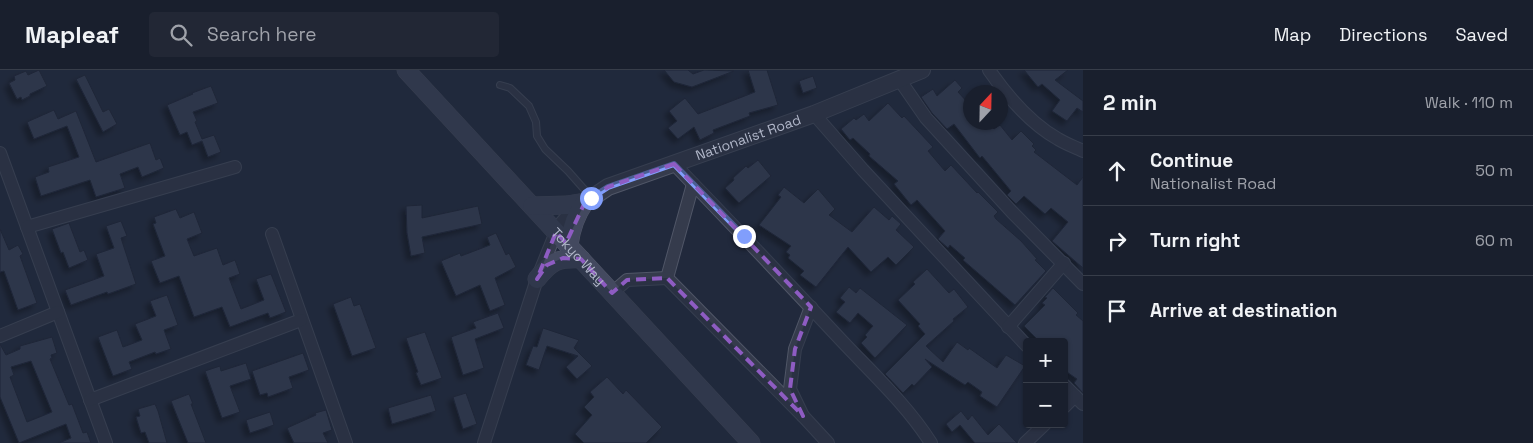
<!DOCTYPE html>
<html lang="en">
<head>
<meta charset="utf-8">
<style>
	:root { --surface:#191f2d; --page:#222735; --text:#f1f3f6; --muted:#9fa2aa; --line:#373d49 }
	body { margin:0; font-family:"Space Grotesk",sans-serif; background:var(--page); color:var(--text) }
	.controls { position:absolute; right:15px; bottom:15px; display:grid; overflow:hidden; border-radius:5px; box-shadow:0 1px 4px #0004 }
	.controls button { width:45px; height:45px; display:grid; place-items:center; padding:0; border:0; border-bottom:1px solid var(--line); background:var(--surface); color:var(--text); font:25px sans-serif }
	.compass { position:absolute; left:963px; top:15px; width:45px; height:45px; border-radius:50%; background:var(--surface); box-shadow:0 1px 4px #0004; rotate:22deg }
	.stop { position:absolute; width:15px; height:15px; margin:-11px; border:4px solid #819efc; border-radius:50%; background:#fff }
	.stop.end { background:#819efc; border-color:#fff; box-shadow:0 1px 5px #0008 }
	.list { margin:0; padding:0; list-style:none }
	h2 { display:flex; justify-content:space-between; align-items:center; height:65px; margin:0; padding:0 20px; font-size:21px }
	h2 small { font-size:16px; font-weight:400; color:var(--muted) }
	.list li { display:grid; grid-template-columns:32px 1fr auto; gap:15px; align-items:center; box-sizing:border-box; height:70px; padding:0 20px; border-top:1px solid var(--line) }
	.list b { display:block; font-size:19px; white-space:nowrap }
	.list p { margin:0; font-size:16px; white-space:nowrap; color:var(--muted) }
	.list em { font-size:16px; font-style:normal; color:var(--muted) }
	.icon { flex:none; width:28px; height:28px; fill:none; stroke:currentColor; stroke-width:2; stroke-linecap:round; stroke-linejoin:round }
	.map { position:relative; flex:none; width:1083px; height:373px; overflow:hidden }
	header { display:flex; align-items:center; gap:30px; box-sizing:border-box; height:70px; padding:0 25px; background:var(--surface); border-bottom:1px solid var(--line) }
	header strong { font-size:24px }
	nav { display:flex; gap:28px; margin-inline-start:auto; font-size:18px }
	.search { width:350px; height:45px; background:var(--page); display:flex; align-items:center; gap:12px; box-sizing:border-box; padding:0 18px; border-radius:5px; color:var(--muted); font-size:19px }
	main { display:flex }
	aside { flex:1; background:var(--surface) }
	.map>svg:first-child { display:block }
</style>
</head>
<body>
<header>
<strong>Mapleaf</strong>
<div class="search"><svg class="icon" aria-label="search" viewBox="0 0 24 24"><circle cx="10" cy="10" r="6"/><path d="M15 15l6 6"/></svg>Search here</div>
<nav><a>Map</a><a>Directions</a><a>Saved</a></nav>
</header>
<main>
<div class="map">
<svg width="1083" height="373" viewBox="0 0 1083 373">
	<defs>
		<filter id="shadow"><feDropShadow dx="-4.5" dy="4.5" stdDeviation="2.5" flood-color="#0009"/></filter>
	</defs>
	<rect width="100%" height="100%" fill="#21293c"/>
	<!-- building -->
	<g fill="#3d455c" stroke="#1c2233" fill-rule="evenodd" filter="url(#shadow)">
		<polygon points="39,0 47,16 30,24 30,26 22,30 21,27 17,29 9,13 15,10 14,6 26,1 28,5"/>
		<polygon points="664,0 688,0 693,4 704,0 734,1 692,17 674,12"/>
		<polygon points="748,0 767,0 778,35 749,43 750,46 713,60 714,63 700,70 694,57 678,69 668,58 677,51 669,41 685,28 698,44 755,22"/>
		<polygon points="1024,0 1068,0 1055,10 1083,31 1083,42 1077,38 1067,51 1052,41 1060,30 1042,14 1038,17"/>
		<polygon points="85,5 103,42 109,39 117,54 103,62 76,9"/>
		<polygon points="813,6 817,18 803,23 799,11"/>
		<polygon points="955,10 962,18 958,22 970,35 970,52 989,52 994,59 1000,55 1012,70 1021,61 1034,74 1032,76 1036,80 1034,82 1077,115 1083,107 1083,198 1052,171 1068,152 1051,138 1045,144 1024,126 1016,134 1007,125 1011,121 982,86 980,88 954,54 947,59 932,43 921,27 933,19 937,26"/>
		<polygon points="211,16 218,33 193,42 197,51 195,52 202,69 214,65 221,82 208,87 202,71 192,75 187,62 180,65 167,35 193,24 192,23"/>
		<polygon points="888,33 902,48 904,46 933,77 928,81 945,101 951,95 977,123 978,122 998,142 994,146 996,149 1021,171 1037,189 1035,190 1046,201 1015,235 963,190 965,188 950,175 948,178 940,171 938,169 945,161 917,130 911,135 894,114 898,111 869,86 870,84 853,68 850,70 841,59 854,48 856,50 864,44 869,51"/>
		<polygon points="54,40 58,49 76,41 96,92 150,73 156,90 160,88 164,98 142,107 138,97 120,104 125,118 96,127 90,110 41,126 35,107 49,102 48,97 79,87 67,56 34,69 27,52"/>
		<polygon points="758,90 771,106 739,133 725,118 734,110 733,108 746,96 748,98"/>
		<polygon points="784,117 804,133 818,119 835,139 829,145 852,162 874,137 889,150 892,146 901,154 896,160 914,177 896,195 888,187 871,202 848,177 816,217 800,205 804,201 788,188 790,185 786,182 791,176 759,155 781,127 778,125"/>
		<polygon points="422,135 422,148 478,136 482,154 422,167 425,183 411,186 407,163 406,136"/>
		<polygon points="176,139 180,148 194,142 202,163 187,169 194,186 217,178 223,195 235,190 240,204 229,208 241,239 264,230 256,209 271,204 286,242 270,248 268,243 230,257 222,237 194,247 179,206 160,213 151,191 165,186 153,154 156,153 154,147"/>
		<polygon points="121,151 127,166 121,168 136,214 108,224 107,222 71,235 65,220 104,206 96,184 114,178 106,156"/>
		<polygon points="69,153 80,182 84,180 88,190 69,198 63,182 61,183 52,159"/>
		<polygon points="0,159 9,180 18,175 23,184 20,186 37,233 18,240 4,201 0,202"/>
		<polygon points="496,163 506,185 509,183 516,197 495,208 505,235 490,241 480,215 456,226 441,191 460,183 461,186 490,175 487,167"/>
		<polygon points="927,199 949,223 954,219 968,237 953,249 954,251 926,276 943,292 957,272 968,280 969,278 997,298 1006,285 1025,296 997,337 980,326 982,322 968,312 965,315 925,289 932,297 914,316 912,314 903,323 885,304 925,264 918,256 920,254 898,230 915,214 913,212"/>
		<polygon points="849,217 856,223 860,218 907,255 875,288 861,273 867,267 865,265 873,256 858,243 850,253 836,242 845,232 840,228"/>
		<polygon points="1053,218 1078,243 1076,245 1083,251 1083,323 1074,313 1077,309 1064,300 1064,272 1040,272 1024,256 1045,235 1042,233 1047,228 1045,227"/>
		<polygon points="167,225 178,255 164,260 171,279 156,284 155,282 129,292 132,299 113,306 98,267 117,260 123,277 142,270 135,254 156,246 150,231"/>
		<polygon points="351,227 354,236 360,234 376,278 352,286 333,234"/>
		<polygon points="498,243 504,258 475,269 484,298 463,305 451,267 476,258 473,252"/>
		<polygon points="543,258 579,270 574,278 592,296 577,309 566,297 578,286 547,276 539,300 526,295 533,276 537,277"/>
		<polygon points="425,262 442,308 421,315 416,303 418,302 406,268"/>
		<path d="M52,267l5,16 -6,2 1,3 -2,1 19,46 3,-1 11,29 4,-1 4,11h-32l12,-5 -5,-14 -47,19 -19,-46v-53l6,11 14,-6v-3zM31,291l21,51 -25,10 -17,-45 4,-2 -3,-8z"/>
		<polygon points="303,283 309,300 289,307 293,318 268,327 267,323 260,325 252,301"/>
		<polygon points="246,293 251,309 230,316 240,342 222,348 205,301 220,296 221,301"/>
		<polygon points="607,307 623,324 626,320 662,357 646,373 584,373 575,364 592,345 584,337 594,327 590,322"/>
		<polygon points="466,323 477,354 463,359 453,327"/>
		<polygon points="189,324 193,334 191,334 206,373 188,373 171,331"/>
		<polygon points="431,325 436,341 392,354 388,338"/>
		<polygon points="155,334 158,341 167,373 149,373 145,362 141,363 136,347 140,346 138,339"/>
		<polygon points="326,340 332,360 323,363 328,373 294,373 287,358 316,345 315,343"/>
		<polygon points="961,341 968,350 972,345 988,365 999,354 1017,373 975,373 960,355 952,362 946,354"/>
		<polygon points="270,342 274,355 250,363 246,350"/>
	</g>
	<g fill="none" stroke-linecap="round" stroke-linejoin="round">
		<!-- service casing -->
		<g stroke="#505667" stroke-width="8">
			<polyline id="service" points="500,15 510,18 529,36 536,52 537,66 545,79 568,101 591,127"/>
		</g>
		<!-- minor casing -->
		<g stroke="#505667" stroke-width="14">
			<g id="minor">
				<path d="M989,0c18,26 41,53 69,69 8,5 17,8 25,12"/>
				<polyline points="899,9 926,48 1012,142 1083,214"/>
				<polyline points="814,44 863,100 1027,276"/>
				<polyline points="0,83 106,373"/>
				<path d="M674,94c56,58 112,117 167,176 31,33 66,65 90,103"/>
				<polyline points="693,114 667,208 803,346"/>
				<polyline points="27,157 235,97"/>
				<polyline points="272,164 346,373"/>
				<polyline points="612,223 627,210 667,208"/>
				<polyline points="811,237 795,279 790,319 803,346 828,373"/>
				<polyline points="1008,257 1064,193"/>
				<polyline points="0,266 58,242"/>
				<polyline points="1064,315 1083,334"/>
				<polyline points="90,330 301,250"/>
				<polyline points="1064,337 1075,326"/>
				<polyline points="484,373 537,209 556,162"/>
				<polyline points="1025,373 1045,354"/>
			</g>
		</g>
		<!-- tertiary casing -->
		<g stroke="#505667" stroke-width="18">
			<g id="tertiary">
				<path id="s1" d="M556,162l21,-24 31,-21 206,-73 108,-44"/>
			</g>
		</g>
		<!-- secondary casing -->
		<g stroke="#505667" stroke-width="19">
			<g id="secondary">
				<path id="s2" d="M406,0l345,373"/>
				<polyline points="532,136 567,135 585,132"/>
				<path d="M569,175c2,-16 6,-29 16,-43"/>
				<path d="M537,209c14,-18 21,-21 44,-20"/>
			</g>
		</g>
		<!-- service -->
		<use href="#service" stroke="#353b4c" stroke-width="6"/>
		<!-- minor -->
		<use href="#minor" stroke="#353b4c" stroke-width="12"/>
		<!-- tertiary -->
		<use href="#tertiary" stroke="#353b4c" stroke-width="16"/>
		<!-- secondary -->
		<use href="#secondary" stroke="#43495f" stroke-width="18"/>
	</g>
	<g fill="none" stroke-linecap="round" stroke-linejoin="round">
		<!-- route -->
		<polyline stroke="#819efc" stroke-width="6" points="591,128 608,117 674,94 744,166"/>
	</g>
	<!-- marked area -->
	<path d="M0 0H1083V373H0ZM674,94l137,143 -16,42 -5,40 13,27 -136,-138 -40,2 -15,13 -31,-34 -18,-1 -16,7 -10,14 19,-47 10,11 19,-41 23,-15z" fill="#21293c" fill-opacity=".55" fill-rule="evenodd"/>
	<path fill="none" stroke="#8e5cc2" stroke-width="4" stroke-dasharray="10 6" stroke-linejoin="round" d="M674,94l137,143 -16,42 -5,40 13,27 -136,-138 -40,2 -15,13 -31,-34 -18,-1 -16,7 -10,14 19,-47 10,11 19,-41 23,-15z"/>
	<g text-anchor="middle" dominant-baseline="central" stroke-width="4.5" stroke-linejoin="round" paint-order="stroke">
		<!-- street labels -->
		<g font-size="14" fill="#b0b6c8" stroke="#1a2030">
			<text stroke="none"><textPath href="#s1" startOffset="218">Nationalist Road</textPath></text>
			<text stroke="none"><textPath href="#s2" startOffset="254">Tokyo Way</textPath></text>
		</g>
	</g>
</svg>
<div class="controls">
<button>+</button>
<button>−</button>
</div>
<svg class="compass" viewBox="-18 -18 36 36"><path d="M0-13l5 13h-10z" fill="#e53935"/><path d="M0 13l5-13h-10z" fill="#9fa2aa"/></svg>
<div class="stop" style="left:591px;top:128px"></div>
<div class="stop end" style="left:744px;top:166px"></div>
</div>
<aside>
<h2>2 min<small>Walk · 110 m</small></h2>
<ul class="list">
<li><svg class="icon" aria-label="ahead" viewBox="0 0 24 24"><path d="M12 20V5M6 11l6-6 6 6"/></svg><div><b>Continue</b><p>Nationalist Road</p></div><em>50 m</em></li>
<li><svg class="icon" aria-label="right" viewBox="0 0 24 24"><path d="M7 20v-9h11M14 6l5 5-5 5"/></svg><div><b>Turn right</b></div><em>60 m</em></li>
<li><svg class="icon" aria-label="arrive" viewBox="0 0 24 24"><path d="M6 21V4h12l-3 4 3 4H6"/></svg><div><b>Arrive at destination</b></div></li>
</ul>
</aside>
</main>
</body>
</html>
